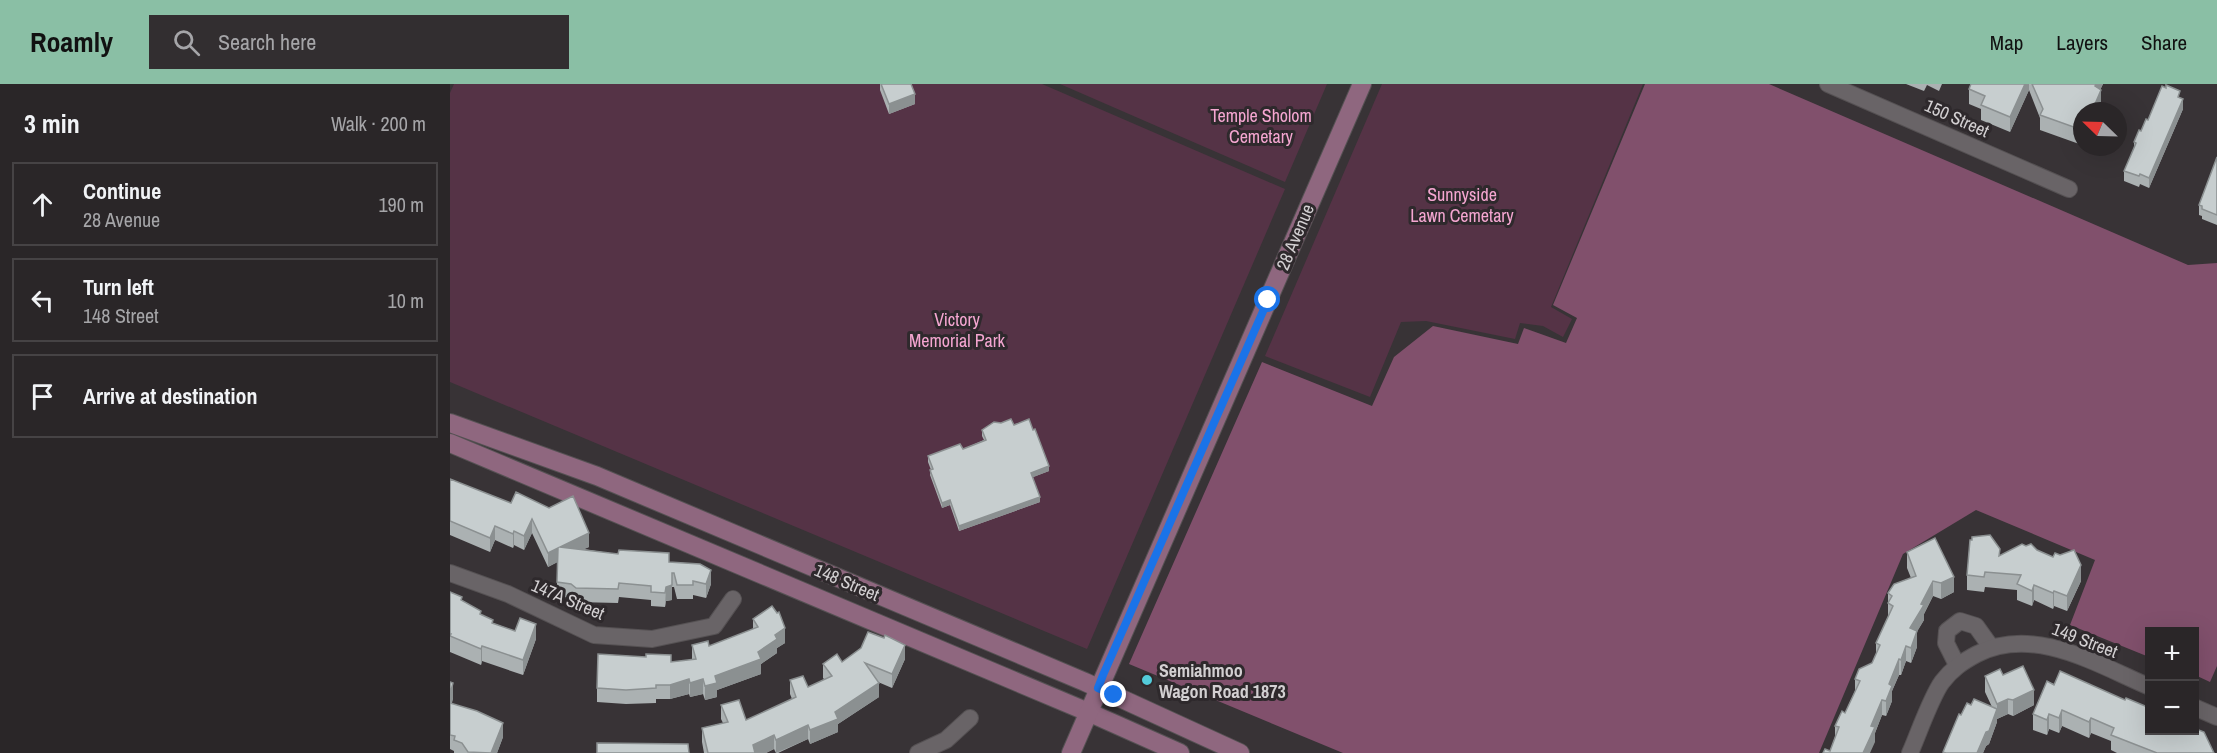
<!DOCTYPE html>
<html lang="en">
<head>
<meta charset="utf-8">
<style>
	:root { --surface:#2a2628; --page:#322e30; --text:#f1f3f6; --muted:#a5a5a8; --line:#464345; --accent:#8abfa5 }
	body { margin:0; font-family:"Archivo Narrow",sans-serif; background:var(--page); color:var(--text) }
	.controls { position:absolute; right:18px; bottom:18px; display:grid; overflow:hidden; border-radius:0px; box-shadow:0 6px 24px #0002 }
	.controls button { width:54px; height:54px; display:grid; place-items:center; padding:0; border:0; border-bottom:2px solid var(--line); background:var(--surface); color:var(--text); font:30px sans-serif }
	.compass { position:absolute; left:1623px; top:18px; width:54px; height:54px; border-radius:50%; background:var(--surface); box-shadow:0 6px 24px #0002; rotate:293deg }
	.stop { position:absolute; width:18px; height:18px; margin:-14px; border:4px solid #1a73e8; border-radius:50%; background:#fff }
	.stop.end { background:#1a73e8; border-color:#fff; box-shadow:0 2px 6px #0008 }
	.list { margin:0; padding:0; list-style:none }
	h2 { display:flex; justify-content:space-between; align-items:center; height:78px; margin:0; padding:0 24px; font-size:26px }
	h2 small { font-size:20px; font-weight:400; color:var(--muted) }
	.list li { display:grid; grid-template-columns:39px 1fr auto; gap:18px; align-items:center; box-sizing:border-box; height:84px; margin:0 12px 12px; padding:0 12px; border:2px solid var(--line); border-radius:0px }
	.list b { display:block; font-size:22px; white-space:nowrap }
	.list p { margin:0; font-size:20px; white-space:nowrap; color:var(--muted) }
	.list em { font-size:20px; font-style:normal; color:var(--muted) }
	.icon { flex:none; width:33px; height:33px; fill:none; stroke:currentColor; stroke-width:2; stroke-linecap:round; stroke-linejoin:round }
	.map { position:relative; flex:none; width:1767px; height:669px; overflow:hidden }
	header { display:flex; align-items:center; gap:36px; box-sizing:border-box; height:84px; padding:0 30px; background:var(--accent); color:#111 }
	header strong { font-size:28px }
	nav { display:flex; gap:33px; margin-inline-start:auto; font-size:21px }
	.search { width:420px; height:54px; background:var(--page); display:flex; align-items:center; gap:15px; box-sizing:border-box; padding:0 21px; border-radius:0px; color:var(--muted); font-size:22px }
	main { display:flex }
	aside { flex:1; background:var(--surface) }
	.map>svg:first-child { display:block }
</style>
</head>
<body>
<header>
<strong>Roamly</strong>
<div class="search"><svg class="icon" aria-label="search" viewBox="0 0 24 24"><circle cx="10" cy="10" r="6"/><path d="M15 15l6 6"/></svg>Search here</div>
<nav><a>Map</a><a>Layers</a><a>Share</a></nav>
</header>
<main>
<aside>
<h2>3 min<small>Walk · 200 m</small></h2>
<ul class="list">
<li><svg class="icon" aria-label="ahead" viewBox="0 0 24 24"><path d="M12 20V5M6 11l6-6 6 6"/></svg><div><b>Continue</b><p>28 Avenue</p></div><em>190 m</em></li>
<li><svg class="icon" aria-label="left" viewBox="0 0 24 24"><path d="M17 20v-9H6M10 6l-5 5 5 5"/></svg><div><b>Turn left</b><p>148 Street</p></div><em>10 m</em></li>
<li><svg class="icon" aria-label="arrive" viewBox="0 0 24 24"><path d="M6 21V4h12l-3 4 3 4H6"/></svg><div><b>Arrive at destination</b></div></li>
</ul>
</aside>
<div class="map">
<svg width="1767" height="669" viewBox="0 0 1767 669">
	<rect width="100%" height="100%" fill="#383336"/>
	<!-- green -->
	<g fill="#553346">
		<polygon points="4,0 592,0 835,105 637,565 0,298 0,9"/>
		<polygon points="610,0 877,0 835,98"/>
		<polygon points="932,0 1193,0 1101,223 1122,235 1113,253 1093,242 1070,239 1065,255 976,237 951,238 920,313 815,272"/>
	</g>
	<!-- forest -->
	<polygon fill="#81506c" points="1195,0 1319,0 1738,181 1767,179 1767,582 1760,598 1745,591 1744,548 1700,548 1699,573 1620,541 1645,476 1526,426 1453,470 1369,669 893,669 679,580 812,278 922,322 944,273 983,242 1068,260 1074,244 1116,259 1127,234 1103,221"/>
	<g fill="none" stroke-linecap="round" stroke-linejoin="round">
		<!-- street casing -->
		<g stroke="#555153" stroke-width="18">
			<g id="street">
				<polyline points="1378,0 1619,105"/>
				<polyline points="0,489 58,510 144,551 202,555 264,542 283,515"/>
				<polyline points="1507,581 1496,559 1497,547 1510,537 1526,542 1541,563"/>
				<polyline points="1744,623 1767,633"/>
				<polyline points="468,669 496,656 520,634"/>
				<path d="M1460,669c8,-18 21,-56 32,-71 10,-13 20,-20 35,-28 57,-29 119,10 173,33"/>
			</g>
		</g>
		<!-- secondary casing -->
		<g stroke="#555153" stroke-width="20">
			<g id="secondary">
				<polyline points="0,339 147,392 635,598 790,669"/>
				<polyline points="0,359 638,628 730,669"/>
				<polyline points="621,669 912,0"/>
			</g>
		</g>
		<!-- street -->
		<use href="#street" stroke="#696467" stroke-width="16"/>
		<!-- secondary -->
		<use href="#secondary" stroke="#8f677f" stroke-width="18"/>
	</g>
	<!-- wall -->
	<g fill="#abb1b2">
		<polygon points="430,0 461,0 465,20 439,30 430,6"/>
		<polygon points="1456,0 1492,0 1489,7 1477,1 1474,7"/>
		<polygon points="1521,0 1653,0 1650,6 1651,21 1632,27 1632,61 1590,46 1590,34 1579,6 1560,48 1531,36 1531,25 1519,20 1519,5"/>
		<polygon points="1730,14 1733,25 1699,104 1690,100 1689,103 1674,97 1674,87 1684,65 1684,58 1698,36"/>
		<polygon points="1767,73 1767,141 1752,135 1752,132 1749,131 1749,121"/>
		<polygon points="564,341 599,387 583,393 590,418 509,447 500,421 492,424 480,391 481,386 478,378 478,372 513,365 534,356 532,352 532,346"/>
		<polygon points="0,395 139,463 133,465 219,478 261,500 256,514 243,511 243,515 227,515 224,503 222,503 222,516 216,517 215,523 201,522 201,516 169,513 168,519 126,518 121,514 107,512 107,478 98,483 82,449 74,466 64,461 63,464 45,456 40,468 0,451"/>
		<polygon points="1522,456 1550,472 1587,466 1631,497 1617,527 1604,522 1603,525 1584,516 1582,522 1567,516 1567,506 1535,503 1534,508 1517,506 1517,491"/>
		<polygon points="1457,468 1504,508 1491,515 1483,512 1474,530 1474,536 1467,547 1467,563 1461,579 1456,577 1451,591 1449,591 1442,607 1442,617 1436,632 1432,631 1425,649 1425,658 1380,667 1385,653 1385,642 1395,629 1405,607 1405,595 1422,579 1426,570 1426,559 1438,533 1438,509 1461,494 1457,484"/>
		<polygon points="0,508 43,539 86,555 73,591 32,577 31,581 0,568"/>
		<polygon points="303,535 335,559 327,564 327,569 311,580 311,590 267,606 267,613 255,616 253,610 240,613 239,610 220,615 206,615 206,619 176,620 147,618 147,604 242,576 242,561 259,562 303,545"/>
		<polygon points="455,575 442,604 428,598 429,613 388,640 388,648 360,660 358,655 328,669 326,669 324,665 316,669 254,669 252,658 252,644 273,639 271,635 271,621 296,636 342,615 340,610 340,596 358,603 375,596 373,594 373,580 392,578"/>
		<polygon points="1553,591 1584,621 1563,632 1558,630 1547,635 1547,633 1547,638 1539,660 1536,662 1533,669 1493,669 1511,631 1521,621 1542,623 1535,608 1535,592"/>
		<polygon points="1597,597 1764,669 1667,669 1661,666 1661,657 1641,649 1639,654 1612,642 1609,649 1599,645 1597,651 1583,646 1583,630"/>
		<polygon points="0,598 3,614 2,619 53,653 47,669 4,669 4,667 0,665"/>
	</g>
	<!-- shaded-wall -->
	<g fill="#8b9091">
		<polygon points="1575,0 1579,0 1579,6 1560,48 1560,33"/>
		<polygon points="1646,0 1653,0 1645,17 1645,2"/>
		<polygon points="1651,6 1651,21 1649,27 1642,27"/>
		<polygon points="465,10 465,20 439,30 439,20"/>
		<polygon points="1733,15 1733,25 1699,104 1699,94"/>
		<polygon points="599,382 599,387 581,394 581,389"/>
		<polygon points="590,413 590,418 509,447 509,442"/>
		<polygon points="500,416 500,421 492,424 492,419"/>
		<polygon points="82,435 82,449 74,466 74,452"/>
		<polygon points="45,442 45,456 40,468 40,454"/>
		<polygon points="64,447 64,461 63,464 63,450"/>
		<polygon points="139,449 139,463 110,477 110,463"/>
		<polygon points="108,464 108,478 98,483 98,469"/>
		<polygon points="1631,481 1631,497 1617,527 1617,512"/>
		<polygon points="261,486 261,500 256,514 256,500"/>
		<polygon points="222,489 222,516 216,517 215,523 216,503"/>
		<polygon points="1504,493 1504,508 1491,515 1491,499"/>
		<polygon points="1483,497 1483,512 1474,530 1474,536 1460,560 1460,544 1471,520"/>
		<polygon points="1584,501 1584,516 1582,522 1582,507"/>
		<polygon points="1604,507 1604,522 1603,525 1603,509"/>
		<polygon points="86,540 86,555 73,591 73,576"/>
		<polygon points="335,544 335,559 327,564 327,569 311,580 311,590 267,606 267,613 255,616 255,602 265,592 308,568 325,551"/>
		<polygon points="1467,547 1467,563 1461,579 1461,564"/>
		<polygon points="455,561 455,575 442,604 442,590"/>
		<polygon points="32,562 32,577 31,581 31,565"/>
		<polygon points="1456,562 1456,577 1451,591 1451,576"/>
		<polygon points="1449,575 1449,591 1442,607 1442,617 1436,632 1436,617 1439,600"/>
		<polygon points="239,595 239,610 220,615 220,601"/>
		<polygon points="253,595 253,610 240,613 240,599"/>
		<polygon points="3,599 3,614 0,624 0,610"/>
		<polygon points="429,599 429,613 388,640 388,648 360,660 360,646 385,628"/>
		<polygon points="1584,606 1584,621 1563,632 1563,616"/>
		<polygon points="1558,615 1558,630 1547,635 1547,620"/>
		<polygon points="1432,616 1432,631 1425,649 1425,658 1420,669 1413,669 1421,642"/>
		<polygon points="1547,625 1547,638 1539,660 1536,662 1533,669 1527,669"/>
		<polygon points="1612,626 1612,642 1609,649 1609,634"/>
		<polygon points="1599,630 1599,645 1597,651 1597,636"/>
		<polygon points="1641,634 1641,649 1639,654 1639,638"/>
		<polygon points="53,639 53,653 47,669 41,669"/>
		<polygon points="358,641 358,655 326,669 326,656"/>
		<polygon points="324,651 324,665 316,669 303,669 303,661"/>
	</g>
	<!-- building -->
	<g fill="#c7cecf" stroke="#8b9091" stroke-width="1.5">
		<polygon points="431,0 461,0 465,10 439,20"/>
		<polygon points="1521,0 1575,0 1560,33 1531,21 1535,12 1519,5"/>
		<polygon points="1582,0 1646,0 1645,2 1651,6 1642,27 1632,27 1632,46 1590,31 1593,25"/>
		<polygon points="1716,1 1730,7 1728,13 1733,15 1699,94 1690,90 1689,92 1674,87 1686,59 1684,58 1689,46 1691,47 1696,35 1698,36 1712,2 1716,4"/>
		<polygon points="1767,73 1767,131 1752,125 1752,122 1749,121"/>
		<polygon points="561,335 564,341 579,335 583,346 585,345 599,382 581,389 590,413 509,442 500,416 492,419 480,386 483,385 478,372 510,360 513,365 536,356 532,346 544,338 551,339"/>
		<polygon points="0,395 61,419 66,408 99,424 123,412 139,449 110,463 168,470 169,466 219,469 219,478 250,480 261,486 256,500 243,497 243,501 227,501 224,489 222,489 222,501 216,503 215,509 201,508 201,502 169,499 168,505 126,504 121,500 107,498 108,464 98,469 82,435 74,452 64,447 63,450 45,442 40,454 0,437"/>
		<polygon points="1540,451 1550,465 1549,472 1572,460 1576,462 1581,460 1587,466 1603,473 1605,469 1610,471 1624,466 1631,481 1617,512 1604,507 1603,509 1584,501 1582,507 1567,500 1571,491 1535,488 1534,493 1517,491 1520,456 1522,456 1522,453"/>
		<polygon points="1485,454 1504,493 1491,499 1483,497 1471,520 1474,521 1460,544 1467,547 1461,564 1456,562 1451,576 1449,575 1439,600 1442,602 1436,617 1432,616 1421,642 1425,643 1413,669 1373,669 1375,665 1380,667 1389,643 1385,642 1392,627 1395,629 1410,597 1405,595 1409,585 1422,579 1430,561 1426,559 1443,522 1438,519 1442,512 1438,509 1444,500 1466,492 1457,468"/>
		<polygon points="0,508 12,513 11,516 31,527 30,530 43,536 42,539 65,547 70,534 86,540 73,576 32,562 31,565 0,552 1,550 0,550"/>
		<polygon points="322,522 327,529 329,528 335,544 325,551 327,555 308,568 311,575 265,592 267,599 255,602 253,595 240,599 239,595 220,601 206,601 206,604 176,606 147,604 148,570 196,573 196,570 221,571 221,578 246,575 242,561 258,557 259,562 308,543 303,535"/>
		<polygon points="418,548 434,554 435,551 455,561 442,590 415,579 429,599 385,628 388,635 360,646 358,641 326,656 324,651 303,661 305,669 258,669 252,644 278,638 271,621 289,616 296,636 346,613 340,596 353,592 358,603 382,592 373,580 387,570 392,578 411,564"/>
		<polygon points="1573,582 1584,606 1563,616 1558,615 1547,620 1535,592 1550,585 1553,591"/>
		<polygon points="1610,587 1675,616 1676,614 1700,624 1700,646 1744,646 1744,644 1754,648 1764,669 1707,669 1661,651 1664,644 1641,634 1639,638 1612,626 1609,634 1599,630 1597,636 1583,630 1597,597 1604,601"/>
		<polygon points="0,598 3,599 0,610"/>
		<polygon points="1524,615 1547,625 1539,647 1536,648 1527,669 1496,669 1493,668 1509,630 1511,631 1517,619 1521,621"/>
		<polygon points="0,619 27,627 53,639 41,669 18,668 12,659 4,656 5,652 0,651"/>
		<polygon points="147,659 238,660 239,669 147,669"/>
	</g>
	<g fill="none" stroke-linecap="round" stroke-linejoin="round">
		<!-- route -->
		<polyline stroke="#1a73e8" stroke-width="8" points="664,611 648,604 653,591 818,216"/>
	</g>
	<!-- markers -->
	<circle fill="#53cbda" stroke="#2e292c" stroke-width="2" cx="697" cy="596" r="6"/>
	<g text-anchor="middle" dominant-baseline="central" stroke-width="6" stroke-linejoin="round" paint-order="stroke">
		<!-- park labels -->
		<g font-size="18" fill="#f5a6d1" stroke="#2e292c">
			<text x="811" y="31">Temple Sholom<tspan x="811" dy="21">Cemetary</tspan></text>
			<text x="1012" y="110">Sunnyside<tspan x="1012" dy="21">Lawn Cemetary</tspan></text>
			<text x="507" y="235">Victory<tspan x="507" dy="21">Memorial Park</tspan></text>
		</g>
		<!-- street labels -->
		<g font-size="18" fill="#d3d0d2" stroke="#2e292c">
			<text transform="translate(1507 34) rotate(24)">150 Street</text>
			<text transform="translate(845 153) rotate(-67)">28 Avenue</text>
			<text transform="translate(397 498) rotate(23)">148 Street</text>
			<text transform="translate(118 515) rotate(23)">147A Street</text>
			<text transform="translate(1635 556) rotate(21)">149 Street</text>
		</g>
		<!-- poi labels -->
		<g font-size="18" font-weight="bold" fill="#d3d0d2" stroke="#2e292c" text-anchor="start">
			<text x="709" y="586">Semiahmoo<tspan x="709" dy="21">Wagon Road 1873</tspan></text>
		</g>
	</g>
</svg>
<div class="controls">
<button>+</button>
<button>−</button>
</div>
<svg class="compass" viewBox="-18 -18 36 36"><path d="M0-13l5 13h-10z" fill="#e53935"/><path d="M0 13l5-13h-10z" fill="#a5a5a8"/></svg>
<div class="stop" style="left:818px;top:216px"></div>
<div class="stop end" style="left:664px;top:611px"></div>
</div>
</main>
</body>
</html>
